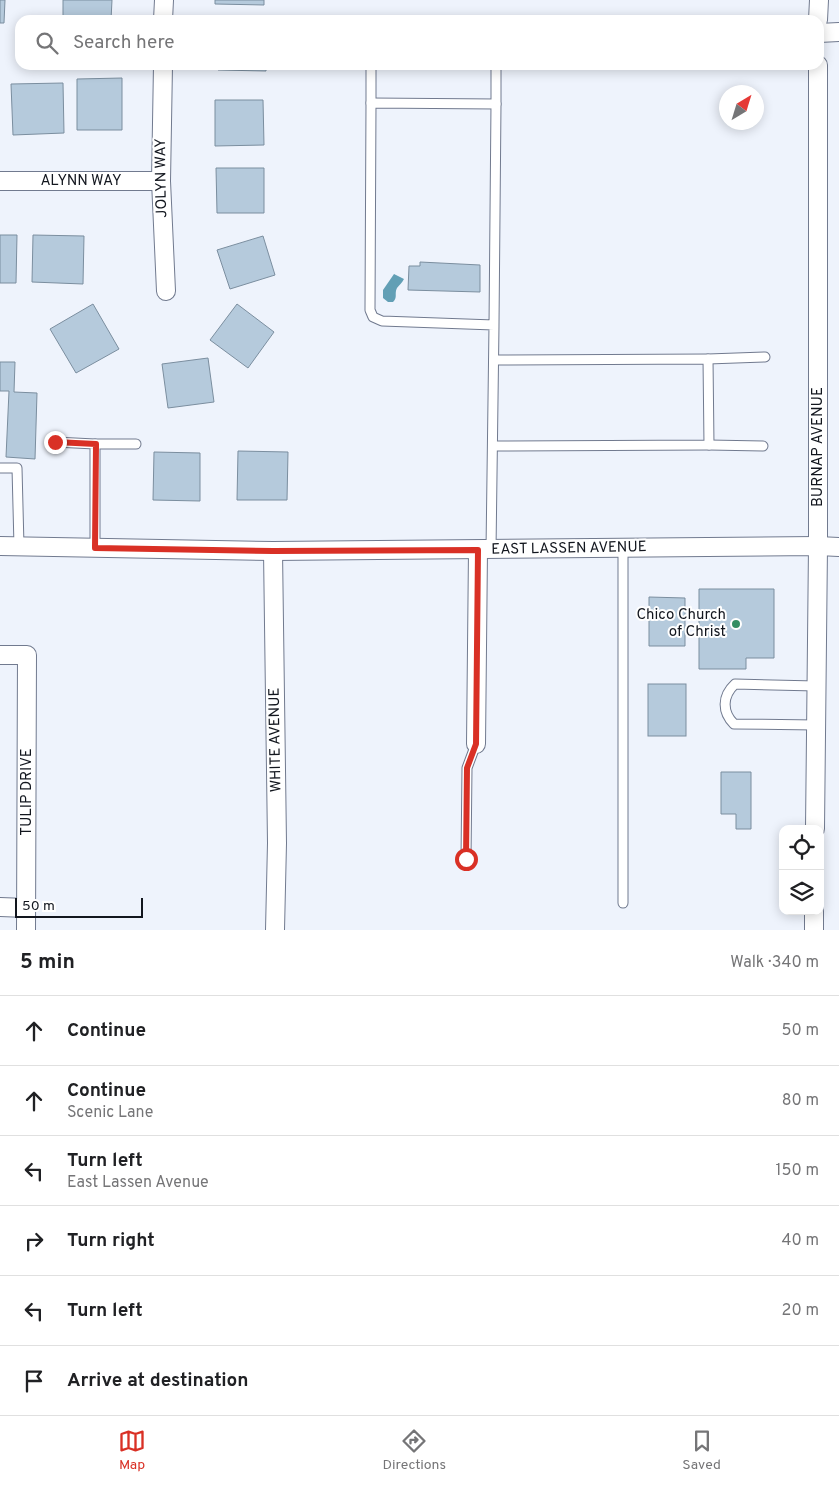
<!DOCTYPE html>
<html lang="en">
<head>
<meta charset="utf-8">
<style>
	:root { --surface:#fff; --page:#f2f2f2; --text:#202124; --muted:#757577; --line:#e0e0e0; --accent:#d93025 }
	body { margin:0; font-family:Overpass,sans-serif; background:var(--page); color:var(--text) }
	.controls { position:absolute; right:15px; bottom:15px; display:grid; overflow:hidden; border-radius:10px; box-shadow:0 2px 12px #0003 }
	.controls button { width:45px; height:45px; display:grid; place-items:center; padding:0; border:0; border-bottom:1px solid var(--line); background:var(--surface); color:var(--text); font:25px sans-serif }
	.compass { position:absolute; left:719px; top:85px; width:45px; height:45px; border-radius:50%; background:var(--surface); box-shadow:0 2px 12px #0003; rotate:38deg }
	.scale { position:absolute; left:15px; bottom:12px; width:128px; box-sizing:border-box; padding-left:5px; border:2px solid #12161e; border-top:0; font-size:14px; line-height:18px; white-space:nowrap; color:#12161e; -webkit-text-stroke:4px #fff; paint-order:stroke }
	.stop { position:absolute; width:15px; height:15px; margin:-11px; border:4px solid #d93025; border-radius:50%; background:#fff }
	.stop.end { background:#d93025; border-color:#fff; box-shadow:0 1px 5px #0008 }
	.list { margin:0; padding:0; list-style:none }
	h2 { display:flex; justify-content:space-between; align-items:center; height:65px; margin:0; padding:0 20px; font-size:21px }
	h2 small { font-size:16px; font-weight:400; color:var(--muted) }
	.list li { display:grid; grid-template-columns:32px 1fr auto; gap:15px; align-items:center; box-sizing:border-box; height:70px; padding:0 20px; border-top:1px solid var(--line) }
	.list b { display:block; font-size:19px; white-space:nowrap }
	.list p { margin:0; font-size:16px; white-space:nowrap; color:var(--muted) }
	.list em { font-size:16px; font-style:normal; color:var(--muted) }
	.icon { flex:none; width:28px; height:28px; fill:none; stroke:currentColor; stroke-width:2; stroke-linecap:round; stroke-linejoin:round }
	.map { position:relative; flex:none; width:839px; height:930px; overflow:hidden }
	.search { position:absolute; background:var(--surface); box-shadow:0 2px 12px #0003; left:15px; right:15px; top:15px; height:55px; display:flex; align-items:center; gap:12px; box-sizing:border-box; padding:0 18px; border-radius:15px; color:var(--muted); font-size:19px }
	.sheet { height:485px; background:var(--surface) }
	nav { display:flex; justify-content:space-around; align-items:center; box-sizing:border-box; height:70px; border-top:1px solid var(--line); background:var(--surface); font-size:14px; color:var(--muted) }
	nav a { display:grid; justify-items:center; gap:2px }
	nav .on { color:var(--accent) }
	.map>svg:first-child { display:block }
</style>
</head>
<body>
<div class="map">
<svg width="839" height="930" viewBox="0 0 839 930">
	<rect width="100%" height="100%" fill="#eef3fc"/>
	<!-- water -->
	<path fill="#629fb5" d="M394,274l10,5c-2,4 -5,6 -7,9 -3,6 1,9 -4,14h-5l-5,-4v-8z"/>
	<!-- building -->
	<g fill="#b5cadc" stroke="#7b8e9f">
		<polygon points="0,0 5,0 4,23 0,23"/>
		<polygon points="63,0 112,0 111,20 63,20"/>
		<polygon points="215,0 264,0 264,5 215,4"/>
		<polygon points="218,65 266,65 266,71 218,70"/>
		<polygon points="122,78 122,130 77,130 77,79"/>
		<polygon points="63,83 64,133 13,135 11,84"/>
		<polygon points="215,100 263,100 264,145 215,146"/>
		<polygon points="216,168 264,168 264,213 217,213"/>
		<polygon points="0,235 17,235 16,283 0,283"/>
		<polygon points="33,235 84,236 83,284 32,282"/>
		<polygon points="263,236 275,275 230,289 217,250"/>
		<polygon points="420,262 480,265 480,292 408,290 409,266 420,266"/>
		<polygon points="93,304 119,349 76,373 50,329"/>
		<polygon points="237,304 274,332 248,368 210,340"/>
		<polygon points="208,358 214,402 168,408 162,364"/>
		<polygon points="0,362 15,362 14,392 37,393 35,459 6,457 9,391 0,391"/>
		<polygon points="238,451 288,452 287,500 237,500"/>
		<polygon points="154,452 200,453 200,501 153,500"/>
		<polygon points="699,589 774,589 774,658 746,658 746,669 699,669"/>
		<polygon points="649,597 685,598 685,646 649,646"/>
		<rect x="648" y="684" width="38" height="52"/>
		<polygon points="721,772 751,772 751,829 736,829 736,814 721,814"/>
	</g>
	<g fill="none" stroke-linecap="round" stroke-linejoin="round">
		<!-- lane casing -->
		<g stroke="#717a8f" stroke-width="11">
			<g id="lane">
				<polyline points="371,103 371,65"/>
				<polyline points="496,104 496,65"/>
				<polyline points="708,359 765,357"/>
				<polyline points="55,442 95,444 95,547"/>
				<polyline points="95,444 136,444"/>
				<polyline points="709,445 763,446"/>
				<polyline points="493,446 709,445 708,359 494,360"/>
				<polyline points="0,468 17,468 19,546"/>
				<polyline points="491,550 494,325 496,104 371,103 370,310 373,317 382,321 494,325"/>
				<path d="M816,725l-82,-1c-12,-12 -12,-28 1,-40l81,2"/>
				<polyline points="466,859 467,768 476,744"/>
				<polyline points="623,903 623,548"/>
			</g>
		</g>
		<!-- street casing -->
		<g stroke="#717a8f" stroke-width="20">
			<g id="street">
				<polyline points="163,20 164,0"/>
				<polyline points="818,20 819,0"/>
				<polyline points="819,33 839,32"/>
				<polyline points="163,65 161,181 166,291"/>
				<polyline points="0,181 161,181"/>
				<polyline points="0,546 273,551 818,546 839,547"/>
				<polyline points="273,551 277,843 275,930"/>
				<polyline points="0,655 27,655 26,930"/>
				<polyline points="476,744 478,550"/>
				<polyline points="815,829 818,546 818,65"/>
				<polyline points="0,907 26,908"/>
				<polyline points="814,930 814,911"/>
			</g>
		</g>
		<!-- lane -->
		<use href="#lane" stroke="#fff" stroke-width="9"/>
		<!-- street -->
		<use href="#street" stroke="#fff" stroke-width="18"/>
	</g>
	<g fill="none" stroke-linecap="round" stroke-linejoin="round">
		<!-- route -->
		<polyline stroke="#d93025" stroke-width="6" points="55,442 96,444 95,548 273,551 478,550 476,744 467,768 466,859"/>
	</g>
	<!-- markers -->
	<circle fill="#348e63" stroke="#fff" stroke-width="2" cx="736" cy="624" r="5"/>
	<g text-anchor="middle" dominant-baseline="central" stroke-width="4" stroke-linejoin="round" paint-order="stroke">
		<!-- street labels -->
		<g font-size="15" fill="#12161e" stroke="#fff">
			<text transform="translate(162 178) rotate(-91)">JOLYN WAY</text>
			<text x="81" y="181">ALYNN WAY</text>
			<text transform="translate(818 447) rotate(-90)">BURNAP AVENUE</text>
			<text transform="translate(569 549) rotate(-1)">EAST LASSEN AVENUE</text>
			<text transform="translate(276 740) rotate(-91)">WHITE AVENUE</text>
			<text transform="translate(27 792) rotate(-90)">TULIP DRIVE</text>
		</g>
		<!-- poi labels -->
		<g font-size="15" fill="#12161e" stroke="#fff" text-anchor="end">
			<text x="726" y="615">Chico Church<tspan x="726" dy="17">of Christ</tspan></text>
		</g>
	</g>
</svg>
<div class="controls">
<button><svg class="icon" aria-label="locate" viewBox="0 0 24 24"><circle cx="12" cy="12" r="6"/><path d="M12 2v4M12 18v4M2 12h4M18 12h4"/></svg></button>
<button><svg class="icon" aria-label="layers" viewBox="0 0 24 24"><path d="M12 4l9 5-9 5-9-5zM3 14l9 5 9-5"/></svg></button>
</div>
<svg class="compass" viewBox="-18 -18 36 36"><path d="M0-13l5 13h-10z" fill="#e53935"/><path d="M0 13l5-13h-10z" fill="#757577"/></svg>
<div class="scale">50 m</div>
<div class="stop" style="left:466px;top:859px"></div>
<div class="stop end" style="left:55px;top:442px"></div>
<div class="search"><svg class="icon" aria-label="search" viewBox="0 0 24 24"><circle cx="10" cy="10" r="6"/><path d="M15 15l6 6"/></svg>Search here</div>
</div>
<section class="sheet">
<h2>5 min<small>Walk · 340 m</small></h2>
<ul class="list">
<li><svg class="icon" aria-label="ahead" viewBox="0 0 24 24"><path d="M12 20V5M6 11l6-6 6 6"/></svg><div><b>Continue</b></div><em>50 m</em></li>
<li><svg class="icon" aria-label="ahead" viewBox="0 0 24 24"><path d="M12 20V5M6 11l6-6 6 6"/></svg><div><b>Continue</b><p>Scenic Lane</p></div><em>80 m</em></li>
<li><svg class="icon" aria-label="left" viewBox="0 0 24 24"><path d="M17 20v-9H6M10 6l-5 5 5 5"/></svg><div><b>Turn left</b><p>East Lassen Avenue</p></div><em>150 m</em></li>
<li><svg class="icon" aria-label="right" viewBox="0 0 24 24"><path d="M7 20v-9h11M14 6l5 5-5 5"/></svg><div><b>Turn right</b></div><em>40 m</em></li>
<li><svg class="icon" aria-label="left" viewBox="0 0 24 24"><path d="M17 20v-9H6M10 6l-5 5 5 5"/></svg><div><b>Turn left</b></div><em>20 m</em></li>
<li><svg class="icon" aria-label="arrive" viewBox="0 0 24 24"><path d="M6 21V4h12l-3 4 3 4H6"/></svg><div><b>Arrive at destination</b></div></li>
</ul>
</section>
<nav>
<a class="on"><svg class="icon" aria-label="map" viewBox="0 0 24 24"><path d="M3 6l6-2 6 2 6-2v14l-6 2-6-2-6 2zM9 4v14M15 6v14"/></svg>Map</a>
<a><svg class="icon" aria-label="directions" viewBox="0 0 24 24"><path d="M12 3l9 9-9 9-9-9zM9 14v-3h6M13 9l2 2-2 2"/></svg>Directions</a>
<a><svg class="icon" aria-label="saved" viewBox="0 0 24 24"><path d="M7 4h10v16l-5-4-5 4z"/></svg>Saved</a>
</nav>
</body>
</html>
